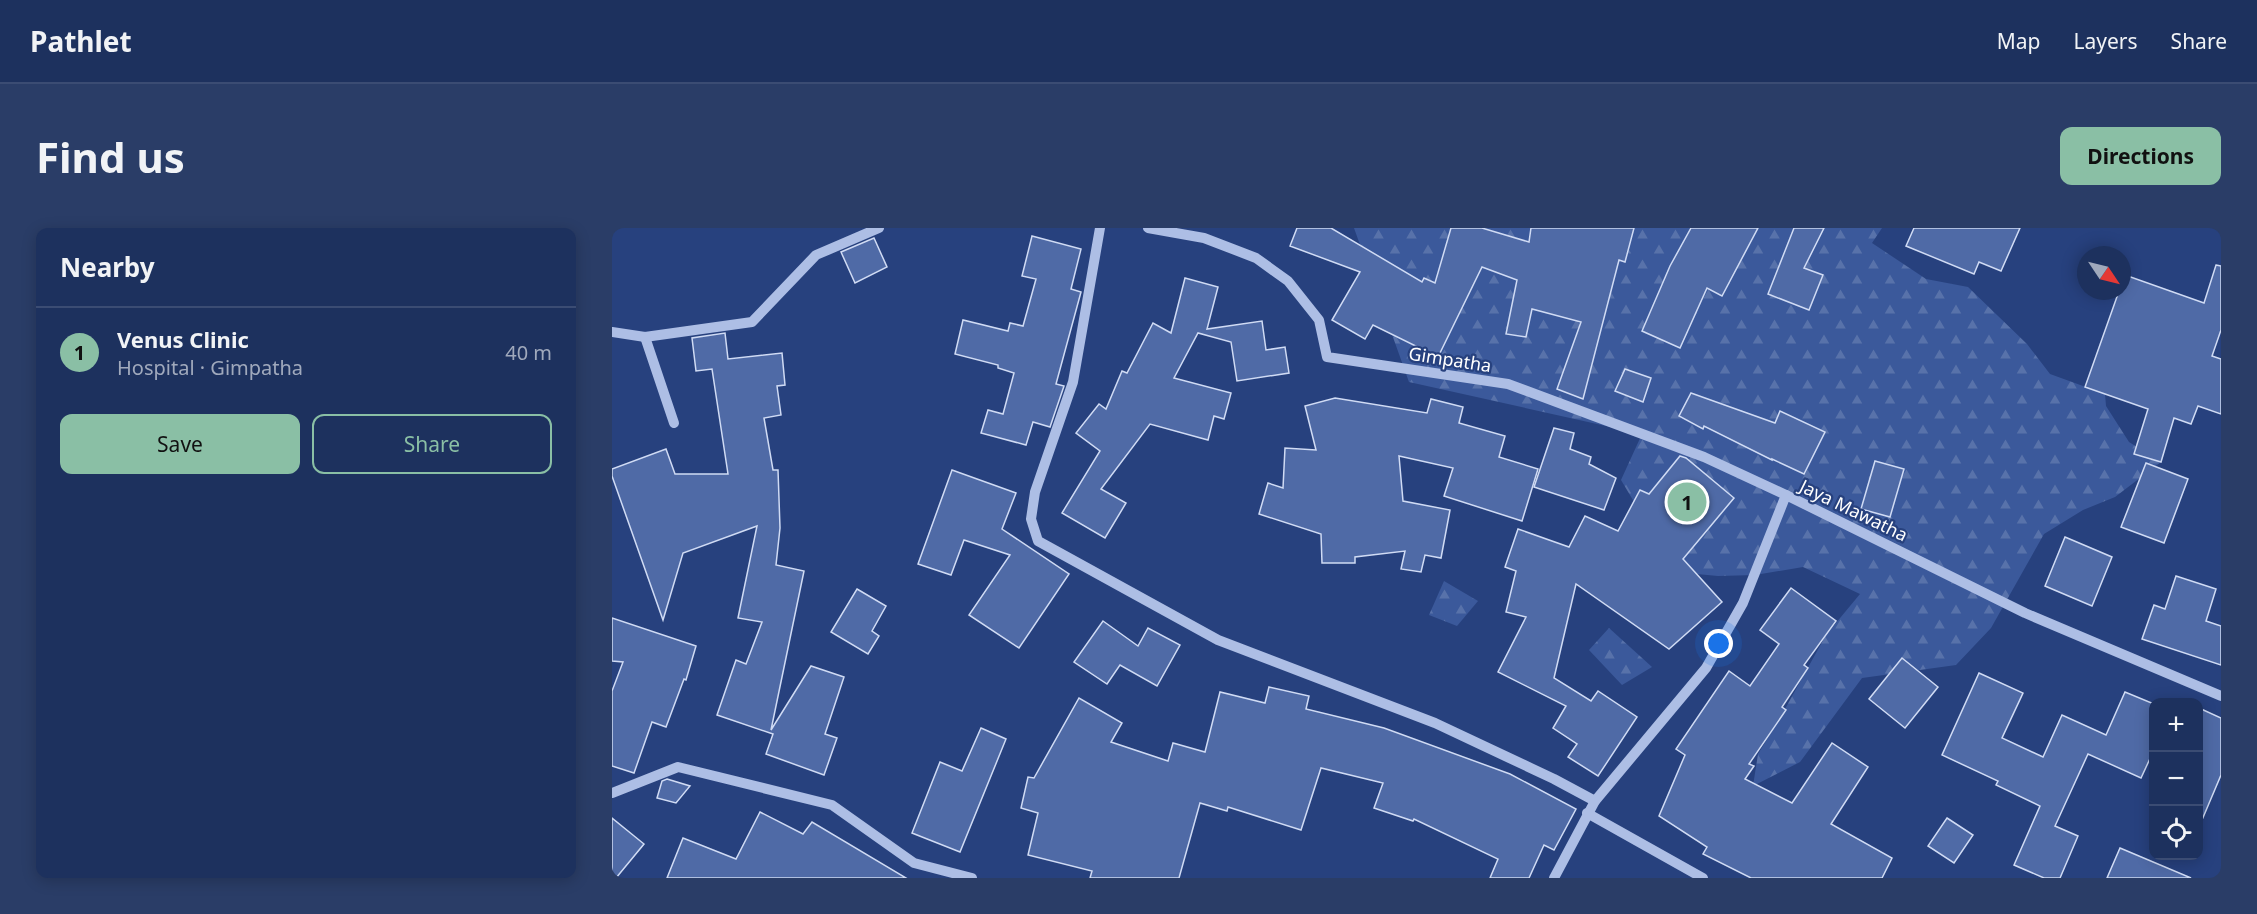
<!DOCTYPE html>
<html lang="en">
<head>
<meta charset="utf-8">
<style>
	:root { --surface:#1d315e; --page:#2a3d67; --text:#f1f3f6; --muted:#a0a9bc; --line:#3b4c73; --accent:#8abfa5 }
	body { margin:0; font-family:"Noto Sans",sans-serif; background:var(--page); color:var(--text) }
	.controls { position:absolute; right:18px; bottom:18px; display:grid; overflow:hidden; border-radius:12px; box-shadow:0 3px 15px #0003 }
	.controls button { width:54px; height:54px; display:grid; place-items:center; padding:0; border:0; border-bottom:2px solid var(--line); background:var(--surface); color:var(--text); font:30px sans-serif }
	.compass { position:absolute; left:1465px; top:18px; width:54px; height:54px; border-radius:50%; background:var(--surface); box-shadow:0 3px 15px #0003; rotate:125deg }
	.you { position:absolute; left:1107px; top:416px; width:21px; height:21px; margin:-15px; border:4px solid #fff; border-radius:50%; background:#1a73e8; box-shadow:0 0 0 9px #1a73e833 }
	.badge { display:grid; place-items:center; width:39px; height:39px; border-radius:50%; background:var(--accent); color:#111; font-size:20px; font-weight:700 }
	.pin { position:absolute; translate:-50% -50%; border:3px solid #fff; box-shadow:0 2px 6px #0006 }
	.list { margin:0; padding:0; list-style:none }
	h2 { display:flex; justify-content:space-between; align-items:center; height:78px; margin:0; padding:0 24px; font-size:26px }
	h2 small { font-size:20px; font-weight:400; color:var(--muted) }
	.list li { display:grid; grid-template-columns:39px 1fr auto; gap:18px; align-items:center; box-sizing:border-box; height:90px; padding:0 24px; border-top:2px solid var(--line) }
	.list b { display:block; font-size:22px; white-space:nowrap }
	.list p { margin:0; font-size:20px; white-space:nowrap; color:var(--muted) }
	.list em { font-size:20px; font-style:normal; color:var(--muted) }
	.actions { display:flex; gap:12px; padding:18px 24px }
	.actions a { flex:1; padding:14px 0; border:2px solid var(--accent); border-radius:12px; text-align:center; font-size:21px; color:var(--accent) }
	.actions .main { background:var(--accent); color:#111 }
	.icon { flex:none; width:33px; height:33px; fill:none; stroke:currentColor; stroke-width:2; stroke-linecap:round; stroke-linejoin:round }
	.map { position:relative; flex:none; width:1609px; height:650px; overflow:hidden; border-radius:12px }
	header { display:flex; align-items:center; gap:36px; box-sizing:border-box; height:84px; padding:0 30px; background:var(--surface); border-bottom:2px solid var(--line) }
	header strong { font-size:28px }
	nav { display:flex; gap:33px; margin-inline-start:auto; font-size:21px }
	.intro { display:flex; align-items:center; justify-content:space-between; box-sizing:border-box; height:144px; padding:0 36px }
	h1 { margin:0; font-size:42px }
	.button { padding:15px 27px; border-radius:12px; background:var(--accent); color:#111; font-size:21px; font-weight:700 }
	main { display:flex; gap:36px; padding:0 36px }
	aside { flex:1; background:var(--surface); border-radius:12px; box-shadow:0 3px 15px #0003 }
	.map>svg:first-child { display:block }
</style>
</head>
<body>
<header>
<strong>Pathlet</strong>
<nav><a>Map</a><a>Layers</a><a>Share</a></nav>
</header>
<div class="intro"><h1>Find us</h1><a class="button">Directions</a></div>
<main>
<aside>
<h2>Nearby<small></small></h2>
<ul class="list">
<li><span class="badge">1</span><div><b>Venus Clinic</b><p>Hospital · Gimpatha</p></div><em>40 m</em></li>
</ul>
<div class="actions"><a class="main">Save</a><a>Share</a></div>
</aside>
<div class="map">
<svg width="1609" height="650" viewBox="0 0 1609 650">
	<defs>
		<pattern id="forest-firs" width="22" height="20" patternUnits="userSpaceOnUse" patternTransform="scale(1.5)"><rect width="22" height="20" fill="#3b599b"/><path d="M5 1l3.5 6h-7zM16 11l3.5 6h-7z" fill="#5872aa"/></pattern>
	</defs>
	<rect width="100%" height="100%" fill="#27417e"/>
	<!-- forest -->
	<g fill="url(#forest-firs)">
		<polygon points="742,0 1270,0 1260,15 1314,51 1356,59 1415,116 1438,146 1493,166 1494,178 1517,214 1549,234 1503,269 1471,282 1432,306 1379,400 1344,437 1250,450 1188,534 1141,558 1146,526 1168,490 1214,407 1248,366 1191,339 1143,347 1106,348 1064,344 1009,252 1030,206 797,154"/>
		<polygon points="832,353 866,373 845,398 817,387"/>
		<polygon points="997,400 1040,439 1010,457 977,422"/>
	</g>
	<!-- building -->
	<g fill="#4f6aa6" stroke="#d0dbf4" stroke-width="1.5">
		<polygon points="685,0 719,0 810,54 812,50 823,55 839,0 870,0 917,14 919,0 1022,0 1013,34 1007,32 971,171 945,161 969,94 920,81 914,109 894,106 905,52 870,39 826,129 761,97 753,111 720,92 748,44 678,18"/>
		<polygon points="1079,0 1146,0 1110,68 1095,60 1068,120 1030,103 1058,38"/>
		<polygon points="1182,0 1212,0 1192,40 1211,47 1197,82 1156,66"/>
		<polygon points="1302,0 1408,0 1389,43 1367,34 1362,46 1294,18"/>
		<polygon points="420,8 469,21 459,61 469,64 444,156 452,158 438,199 421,194 414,217 369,205 376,182 391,186 402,145 386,140 386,137 343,126 351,92 396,103 398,95 411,98 424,51 410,48"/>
		<polygon points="262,10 275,39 243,55 229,24"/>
		<polygon points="1604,37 1609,38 1609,102 1600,128 1609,131 1609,186 1586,178 1579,196 1562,190 1549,234 1522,226 1536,181 1473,159 1507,63 1510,63 1513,47 1592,75"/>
		<polygon points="573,50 606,59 595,101 650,93 654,122 673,119 677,145 625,153 619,114 586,105 562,150 619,165 612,191 602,188 596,212 538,196 489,261 514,275 493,310 450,285 488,223 464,205 487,176 494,181 510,143 515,145 541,95 559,105"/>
		<polygon points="113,105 116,131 170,125 173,157 165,158 169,187 152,190 161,242 166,242 168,300 164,337 192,343 159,502 199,438 232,449 213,506 225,510 212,547 154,526 161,506 105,487 124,432 134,436 150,394 126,390 145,298 71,325 51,392 0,248 0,241 54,221 63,246 116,246 100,141 84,143 80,110"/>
		<polygon points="1013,141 1039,150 1031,174 1003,163"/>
		<polygon points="1079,165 1163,195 1168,183 1213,204 1192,246 1160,231 1160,232 1092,198 1091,201 1067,188"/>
		<polygon points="723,170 815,185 819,171 851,179 847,195 893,208 887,229 926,241 910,293 832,268 841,240 787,228 791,273 838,282 829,330 813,327 809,344 789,341 793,323 743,329 743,335 710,335 709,306 647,286 656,255 671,260 673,220 704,222 693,178"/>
		<polygon points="942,200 962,205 958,221 979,229 977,236 1004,250 992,282 922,259"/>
		<polygon points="1068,228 1074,230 1122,270 1071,331 1110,374 1057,421 964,356 942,450 979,473 986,463 1025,489 986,548 956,529 965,516 941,500 954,478 886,444 914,389 894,384 904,343 893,339 906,301 957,319 973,288 1006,303 1028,262 1037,266"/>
		<polygon points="1263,233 1292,241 1278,289 1249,281"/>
		<polygon points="1534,235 1576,251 1552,315 1509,299"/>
		<polygon points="340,242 404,265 390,301 457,346 407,420 357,387 398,327 352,312 339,347 306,336"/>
		<polygon points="1453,309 1500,329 1480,378 1433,358"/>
		<polygon points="1564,348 1604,361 1594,393 1609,398 1609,437 1530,411 1542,377 1553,381"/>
		<polygon points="1179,360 1224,393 1192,437 1196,440 1170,479 1174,482 1137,536 1142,538 1133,551 1180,575 1220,515 1256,539 1219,596 1280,630 1270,650 1139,650 1091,626 1095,619 1047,588 1073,527 1064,521 1117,443 1138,458 1167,416 1148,402"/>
		<polygon points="245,361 274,378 260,403 267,408 256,426 219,404"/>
		<polygon points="0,390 84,418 74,452 72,451 54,499 40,494 22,545 0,538 0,463 11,434 0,433"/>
		<polygon points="491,393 526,418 536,400 568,417 545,458 508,437 495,456 462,434"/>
		<polygon points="1290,430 1326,459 1293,500 1257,471"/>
		<polygon points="1367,445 1411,465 1390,510 1431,529 1450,487 1494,507 1513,464 1542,476 1542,522 1529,550 1476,526 1443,598 1466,608 1448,650 1432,650 1402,637 1428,578 1384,557 1386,553 1330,527"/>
		<polygon points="657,459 697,468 694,481 772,500 898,546 964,581 942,622 932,617 917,650 878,650 886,631 802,591 801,593 762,580 771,555 709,540 689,602 616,579 615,583 588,575 567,650 478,650 480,643 416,627 426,585 409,580 416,549 422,550 467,470 510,495 499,514 556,533 561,515 593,524 608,464 653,475"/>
		<polygon points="1587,480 1609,490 1609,547 1587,599"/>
		<polygon points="369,500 394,511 348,624 300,605 328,534 350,543"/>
		<polygon points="55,551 78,558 64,575 45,570 50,553"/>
		<polygon points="148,584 191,606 200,594 294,650 55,650 71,610 124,631"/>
		<polygon points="0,590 32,616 4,650 0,650"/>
		<polygon points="1335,590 1361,607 1342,635 1316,618"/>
		<polygon points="1508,620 1579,650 1495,650"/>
	</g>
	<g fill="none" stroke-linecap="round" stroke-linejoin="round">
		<!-- minor -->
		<g stroke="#adbee5" stroke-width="10">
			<polyline points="488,0 461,154 423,264 419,291 426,313 606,412 823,495 942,551 983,573"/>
			<polyline points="536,0 592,10 644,30 676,53 707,92 715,129 896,156 1092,229 1174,267"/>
			<polyline points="0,104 33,109 140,94 204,27 267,0"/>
			<polyline points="33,109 62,195"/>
			<polyline points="0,565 66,539 220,577 302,635 360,650"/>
			<polyline points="975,585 1091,650"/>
			<polyline points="942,650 983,573 1094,440 1131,375 1174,267 1413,385 1609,468"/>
		</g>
	</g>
	<g text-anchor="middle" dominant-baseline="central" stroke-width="4.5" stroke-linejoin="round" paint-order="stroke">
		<!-- street labels -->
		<g font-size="18" fill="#fff" stroke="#27417e">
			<text transform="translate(838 131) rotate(9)">Gimpatha</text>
			<text transform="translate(1242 282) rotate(26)">Jaya Mawatha</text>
		</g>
	</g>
</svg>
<div class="controls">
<button>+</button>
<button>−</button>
<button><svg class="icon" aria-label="locate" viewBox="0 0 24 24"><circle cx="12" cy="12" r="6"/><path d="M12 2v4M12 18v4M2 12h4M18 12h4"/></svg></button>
</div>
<svg class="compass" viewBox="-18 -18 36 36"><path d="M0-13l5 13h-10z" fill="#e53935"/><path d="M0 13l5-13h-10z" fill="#a0a9bc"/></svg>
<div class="you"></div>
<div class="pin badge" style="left:1075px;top:274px">1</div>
</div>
</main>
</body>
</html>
